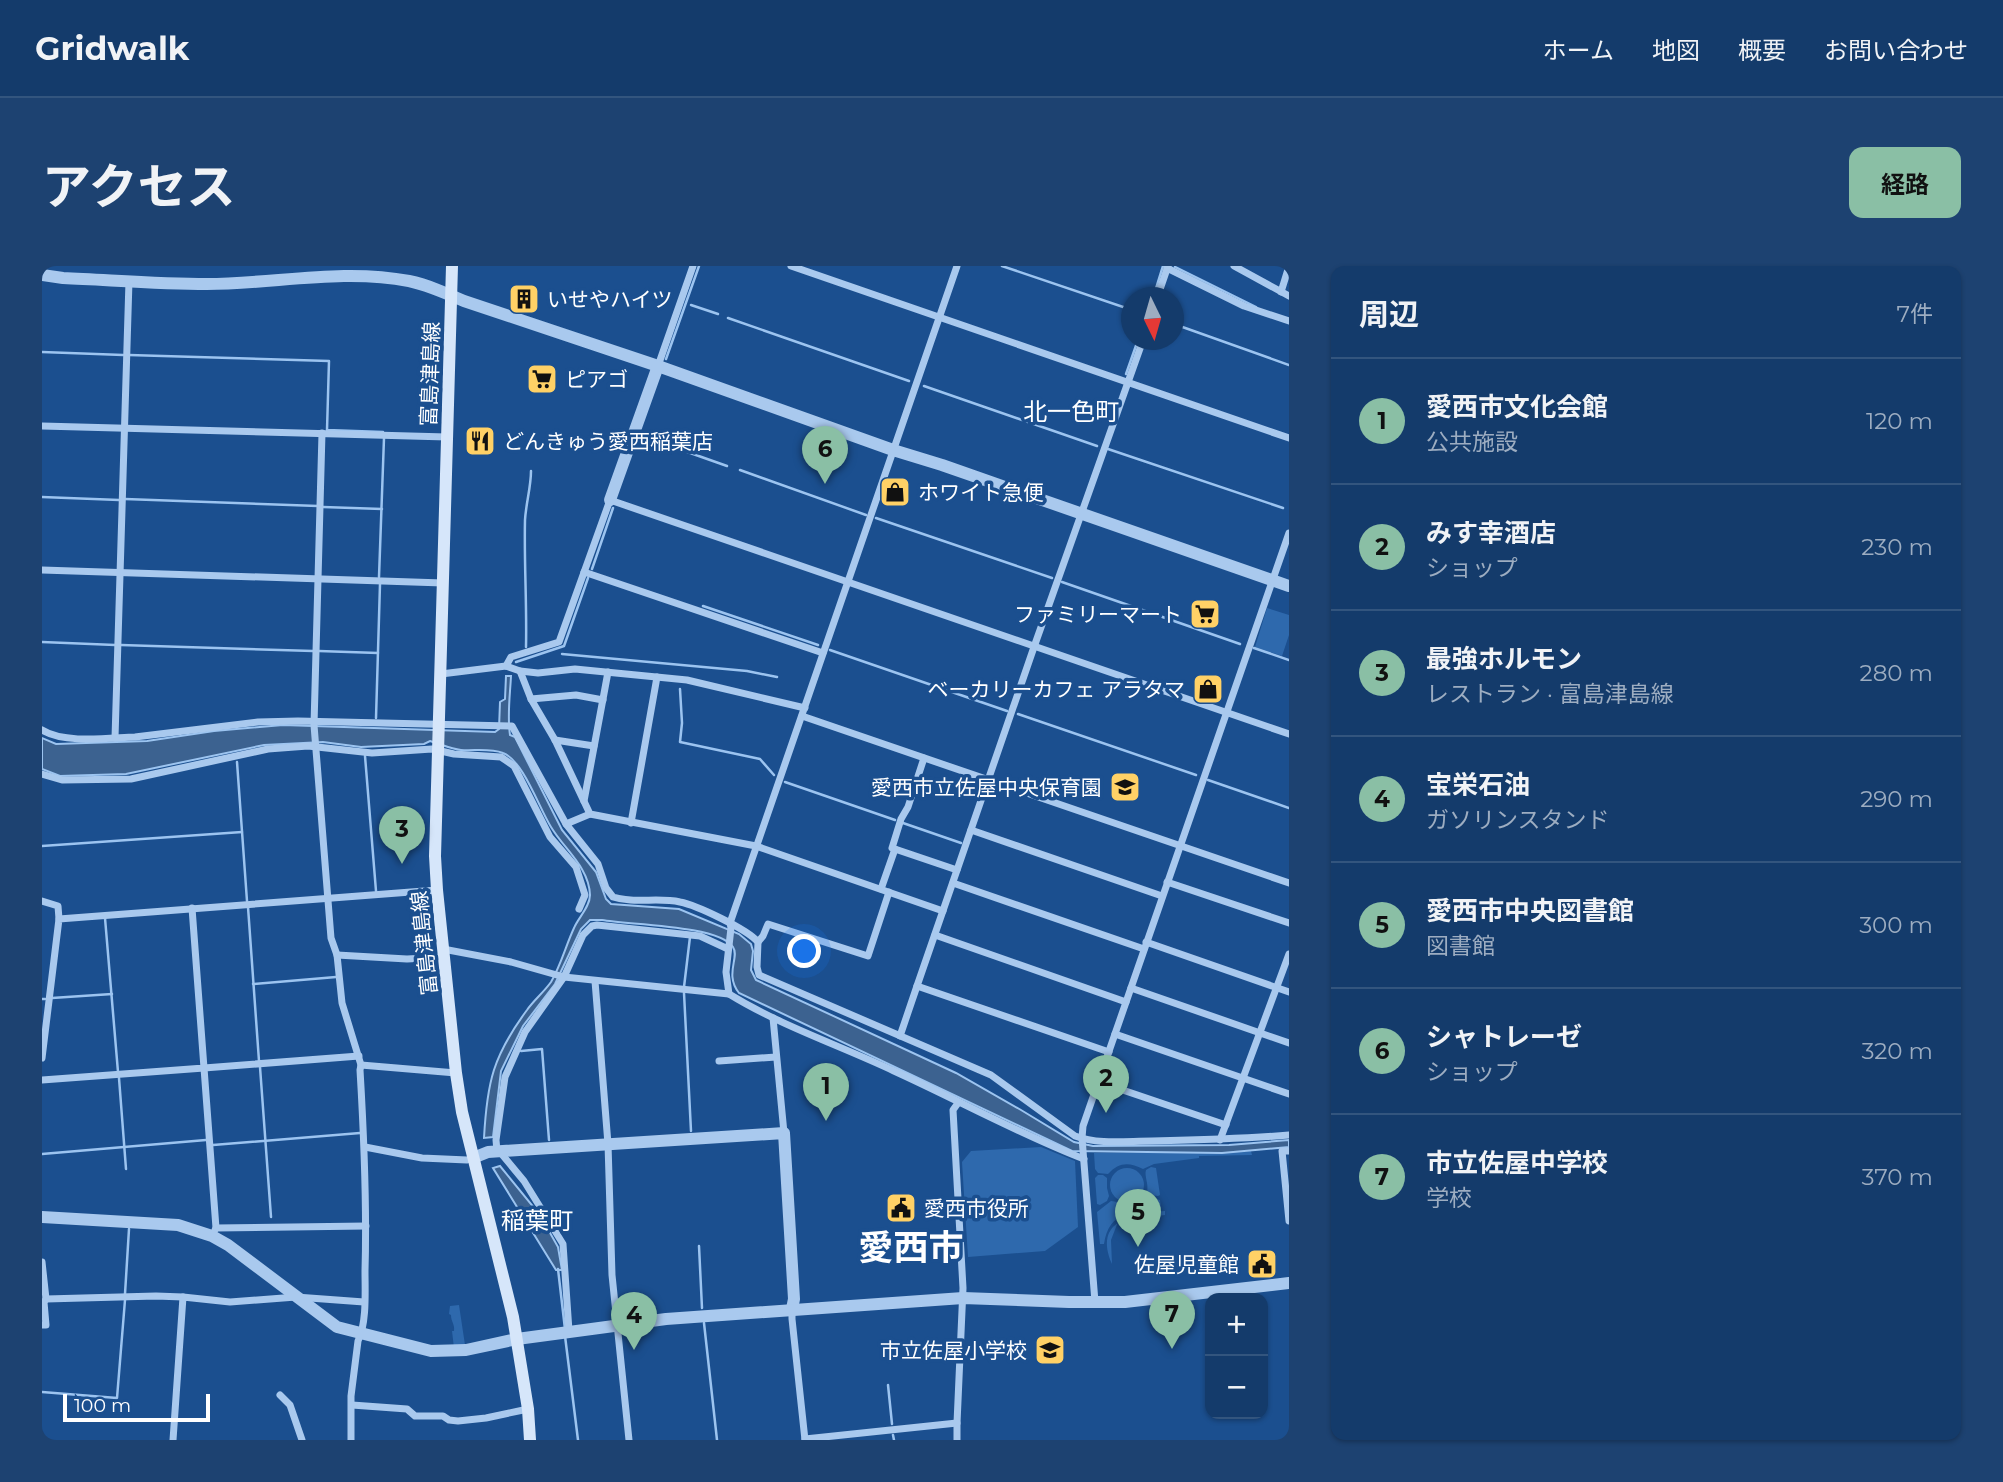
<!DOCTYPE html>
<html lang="ja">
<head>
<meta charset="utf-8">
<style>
	:root { --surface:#143b6b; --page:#1d4271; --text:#f1f3f6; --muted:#9dadc1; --line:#33557e; --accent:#8abfa5 }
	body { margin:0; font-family:Montserrat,"Noto Sans JP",sans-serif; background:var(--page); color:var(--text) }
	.controls { position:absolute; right:21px; bottom:21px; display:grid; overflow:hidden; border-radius:14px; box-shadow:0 2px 5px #0004 }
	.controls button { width:63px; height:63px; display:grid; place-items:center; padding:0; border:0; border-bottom:2px solid var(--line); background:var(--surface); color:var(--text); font:35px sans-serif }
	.compass { position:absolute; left:1079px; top:21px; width:63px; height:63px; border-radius:50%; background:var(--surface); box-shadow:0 2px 5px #0004; rotate:175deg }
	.scale { position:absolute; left:21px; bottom:18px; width:147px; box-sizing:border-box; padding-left:7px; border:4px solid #fff; border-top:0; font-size:19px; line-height:24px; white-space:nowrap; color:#fff; -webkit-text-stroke:5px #1b4f8f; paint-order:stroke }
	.you { position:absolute; left:763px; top:686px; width:24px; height:24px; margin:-18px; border:5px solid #fff; border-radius:50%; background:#1a73e8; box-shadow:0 0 0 10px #1a73e833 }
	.badge { display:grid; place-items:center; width:46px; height:46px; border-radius:50%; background:var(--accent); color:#111; font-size:23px; font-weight:700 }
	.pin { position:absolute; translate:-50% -58px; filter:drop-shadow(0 2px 4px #0008) }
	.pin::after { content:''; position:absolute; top:37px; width:24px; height:21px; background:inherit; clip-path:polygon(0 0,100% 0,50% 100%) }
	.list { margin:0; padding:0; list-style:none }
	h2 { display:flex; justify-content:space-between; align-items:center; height:91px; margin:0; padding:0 28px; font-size:30px }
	h2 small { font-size:23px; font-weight:400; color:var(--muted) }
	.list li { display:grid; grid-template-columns:46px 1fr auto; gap:21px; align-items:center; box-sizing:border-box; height:126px; padding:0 28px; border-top:2px solid var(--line) }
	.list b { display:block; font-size:26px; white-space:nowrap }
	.list p { margin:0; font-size:23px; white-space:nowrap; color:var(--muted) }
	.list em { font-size:23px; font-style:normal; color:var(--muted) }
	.map { position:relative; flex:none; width:1247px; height:1174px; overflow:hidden; border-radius:14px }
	header { display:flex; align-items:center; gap:42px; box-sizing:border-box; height:98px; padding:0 35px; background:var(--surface); border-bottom:2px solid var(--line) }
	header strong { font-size:33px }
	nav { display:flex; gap:38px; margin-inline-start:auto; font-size:24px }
	.intro { display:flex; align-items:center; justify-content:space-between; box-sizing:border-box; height:168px; padding:0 42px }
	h1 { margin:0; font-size:49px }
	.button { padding:18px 32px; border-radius:14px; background:var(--accent); color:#111; font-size:24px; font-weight:700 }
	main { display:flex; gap:42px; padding:0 42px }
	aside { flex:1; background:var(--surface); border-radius:14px; box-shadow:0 2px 5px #0004 }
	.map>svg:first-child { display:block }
</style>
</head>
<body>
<header>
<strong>Gridwalk</strong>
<nav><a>ホーム</a><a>地図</a><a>概要</a><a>お問い合わせ</a></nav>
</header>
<div class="intro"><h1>アクセス</h1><a class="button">経路</a></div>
<main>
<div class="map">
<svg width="1247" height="1174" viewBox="0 0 1247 1174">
	<rect width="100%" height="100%" fill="#1b4f8f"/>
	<!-- green -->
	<g fill="#2e69ad">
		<polygon points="1225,342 1247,349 1247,369 1240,390 1213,381"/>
		<polygon points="999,881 1033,895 1036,961 1003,985 926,991 920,896 929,885"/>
		<path d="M1209,885l1,4 -53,1v2l-45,6 -11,5c-14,-7 -24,-7 -35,5l-10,-1 -3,-4 -1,-16h128z"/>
		<path d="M1109,901l5,1 4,27 -2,1 -8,-1 -3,-3c2,-8 -3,-16 -1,-22z"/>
		<circle cx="1085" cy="919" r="17"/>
		<polygon points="1056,909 1061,909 1065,912 1065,922 1067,930 1065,935 1058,939 1055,938 1053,912"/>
		<path d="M1102,930l16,4 1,8c-28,2 -52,3 -57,36h-4l-3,-32 14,-11c14,2 22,7 33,-5z"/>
		<path d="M1123,945v4l-15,2v8c-10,-5 -21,-1 -32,-3l-7,18 1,24c-19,-44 20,-50 53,-53z"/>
		<path d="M417,1039l6,40 -11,3 -2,-17h2c1,-7 -3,-9 -3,-16l-2,-1 1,-8z"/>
	</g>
	<!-- water -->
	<g fill="#3c6290" stroke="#9cc4f0" stroke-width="2">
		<path d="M464,410h5c-1,20 -4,40 -1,59l5,2 47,93 34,42 10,27 5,5 68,5 60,25 12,10 2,7 -2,19 5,10 200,93 65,37 53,32 19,4 136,-1 60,-5v7l-67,6 -150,-2 -333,-158c-15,-19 1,-36 -6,-46 -15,-22 -103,-22 -131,-27h-12l-9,9 -26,55 -32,42 -22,45 -8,66 -9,1c3,-56 9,-82 43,-128 7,-10 17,-18 24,-28 10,-17 15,-37 23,-54 4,-10 16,-21 16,-33 -1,-28 -26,-46 -39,-68 -12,-19 -28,-67 -48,-74 -13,-5 -29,-2 -42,-3 -11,-1 -20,-6 -31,-9l-6,3 -63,3 -38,-5 -59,3 -138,29 -66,2 -18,-7v-31l14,6 91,-3 67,-10 69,-6 212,7 4,-3 1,-27 5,-3z"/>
		<polygon points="458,900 498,949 516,981 520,1004 514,1004 451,902"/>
	</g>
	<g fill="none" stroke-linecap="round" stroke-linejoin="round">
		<!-- stream -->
		<g stroke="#9cc4f0" stroke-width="2.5">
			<polyline points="960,0 1090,44"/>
			<polyline points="1133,1 1214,41"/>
			<polyline points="1111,32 1121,0"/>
			<polyline points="649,39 676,48"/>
			<polyline points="686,52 867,115"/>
			<polyline points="1132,58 1247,99"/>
			<polyline points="0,86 81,89"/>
			<polyline points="87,89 287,95 285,164 341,166"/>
			<polyline points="624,93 657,0"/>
			<polyline points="1084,108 1096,74"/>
			<polyline points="882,120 1055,180"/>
			<polyline points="603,171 685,200"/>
			<polyline points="1066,183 1241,242"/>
			<polyline points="698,204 824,249"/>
			<polyline points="0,231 77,234"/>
			<polyline points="83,233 276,240"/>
			<polyline points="281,241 340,243"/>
			<polyline points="834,252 1010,312"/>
			<polyline points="550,303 571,242"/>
			<polyline points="337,311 342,172"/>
			<polyline points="1020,316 1198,378"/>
			<polyline points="661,340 776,379"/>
			<polyline points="0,376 73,379"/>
			<polyline points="79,379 271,385"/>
			<path d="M484,381c1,-43 -2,-84 -1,-127 1,-17 6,-33 6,-49"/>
			<polyline points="1212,382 1247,394"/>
			<polyline points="788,384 965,445"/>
			<polyline points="277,385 336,387"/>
			<polyline points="520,388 705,405 735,411"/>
			<polyline points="474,396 522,380 546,312"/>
			<polyline points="638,423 640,457 638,476 718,493 732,509"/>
			<polyline points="976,448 1154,509"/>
			<polyline points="334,452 338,318"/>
			<polyline points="323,490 334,625"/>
			<polyline points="195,496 205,635"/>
			<polyline points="1166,514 1247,542"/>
			<polyline points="743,516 853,554"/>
			<polyline points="861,557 919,577"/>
			<polyline points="0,580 200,566"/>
			<polyline points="206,641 217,795"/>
			<polyline points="63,652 76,806"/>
			<polyline points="211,718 294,711"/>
			<polyline points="642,721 648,671"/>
			<polyline points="642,727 649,865"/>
			<polyline points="10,732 70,728"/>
			<polyline points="0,733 3,733"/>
			<polyline points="479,785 500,783 507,874"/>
			<polyline points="218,801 229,951"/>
			<polyline points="77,812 84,903"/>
			<polyline points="171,879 318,867"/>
			<polyline points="0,888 164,874"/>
			<polyline points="657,980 660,1042"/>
			<polyline points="516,1003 523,1063"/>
			<polyline points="83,1028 87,963"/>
			<polyline points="662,1057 675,1174"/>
			<polyline points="523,1070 536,1174"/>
			<polyline points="846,1119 850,1158"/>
			<polyline points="0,1126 75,1132 83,1034"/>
			<polyline points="851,1169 852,1174"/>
		</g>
		<!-- minor -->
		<g stroke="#a9c9ee" stroke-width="7">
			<polyline points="749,0 1247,172"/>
			<polyline points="1192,0 1247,30"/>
			<polyline points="1125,2 1202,40 1247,55"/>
			<polyline points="1239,26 1247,0"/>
			<polyline points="1115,32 1126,0"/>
			<polyline points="616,100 651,0"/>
			<polyline points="0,160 405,171"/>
			<path d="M280,167l-8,292 17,213 6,17 5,48 19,62 -1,5c4,67 7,133 5,201 0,20 2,52 -7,70l-7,55v44"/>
			<polyline points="0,304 401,317"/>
			<polyline points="542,306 781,387"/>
			<polyline points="464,400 469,391 517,376 568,234 1247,468"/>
			<polyline points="478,405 496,407 533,403 645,414 763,442"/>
			<polyline points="399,408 464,400 478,405 489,433 513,474 548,548 714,580 901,645"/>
			<polyline points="489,433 534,429 561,434"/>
			<polyline points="760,450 1247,617"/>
			<path d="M0,464c22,14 66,8 93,7l123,-15 40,-1 214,5 54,98"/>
			<polyline points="73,472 87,15"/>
			<polyline points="513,474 552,480"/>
			<polyline points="882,492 866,541 859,553 850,582 915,604"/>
			<polyline points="0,508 20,514 89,513 226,483 266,480 330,487 390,483 412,488 459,491 472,500 508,571 534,601 543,629 537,643"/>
			<polyline points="542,535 566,406"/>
			<path d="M548,548l-24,10 32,40 8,24 7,9c21,7 45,0 67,5 16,3 67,27 78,40l-1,25 2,8 232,100 84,61c24,9 51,5 77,5 46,-1 91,-2 137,-6"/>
			<polyline points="589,557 615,411"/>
			<polyline points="929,564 1120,630"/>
			<polyline points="1125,616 1247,657"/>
			<polyline points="911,617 1102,683"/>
			<polyline points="839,623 853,583"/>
			<polyline points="0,635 16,640 17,653"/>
			<polyline points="893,669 1084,736"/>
			<polyline points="716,676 721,670 726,658 826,690 847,626"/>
			<polyline points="1104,676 1247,726"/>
			<path d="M401,683l68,13 53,15 165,17c52,32 110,51 165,77 64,29 125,63 190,88"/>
			<polyline points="295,689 365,693 402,691"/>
			<polyline points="553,715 566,878 570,1009 587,1174"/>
			<polyline points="1089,722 1247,777"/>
			<polyline points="687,728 684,706 689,662 688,657 915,0"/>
			<polyline points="731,752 742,867"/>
			<polyline points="1073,768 1247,828"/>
			<polyline points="858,770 875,720"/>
			<polyline points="1067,786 875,720 992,381 1101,74"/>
			<polyline points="0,792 17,653 395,624"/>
			<polyline points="677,795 734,791"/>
			<polyline points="319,799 414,807"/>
			<polyline points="0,814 162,802 150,642"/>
			<polyline points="1057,816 1184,859"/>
			<polyline points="1178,874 1247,688"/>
			<polyline points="323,881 380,892 425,894 431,892"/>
			<polyline points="455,885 454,874 463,811 483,766 522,711 541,669 550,660 555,659 658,670 686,683"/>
			<polyline points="1247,885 1240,885 1247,955"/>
			<polyline points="458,886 482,915 521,978 527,1065"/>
			<polyline points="174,962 162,802 317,790"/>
			<polyline points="173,964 174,962 324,960"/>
			<polyline points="0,996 4,1033 114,1030 141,1031"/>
			<polyline points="1053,1036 1040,872 1041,860 1247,267"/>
			<polyline points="750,1044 750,1053 763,1174"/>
			<polyline points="0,1059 4,1059 2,1036 4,1033"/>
			<polyline points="238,1129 248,1139 260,1174"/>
			<polyline points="310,1139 365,1143 373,1150 401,1150 407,1154 416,1155 444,1152 486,1143"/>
			<polyline points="763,1173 915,1157"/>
			<polyline points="131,1174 141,1031 188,1036 254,1031 322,1036"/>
			<polyline points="915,1174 915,1157 921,1022 911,844 916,837"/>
		</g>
		<!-- tertiary -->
		<g stroke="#a9c9ee" stroke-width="12">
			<path d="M0,9l21,3c48,2 96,6 144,6 67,0 135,-16 202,-3 19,4 37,12 55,20l194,65 235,84 49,15 347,121"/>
			<polyline points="568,234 616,100"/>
			<polyline points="431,892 446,886 742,867 752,1033 750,1043"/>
			<polyline points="0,951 136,959 170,970 186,979 295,1061 389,1085 424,1084 475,1073 624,1053 921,1032 1027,1036 1083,1036 1247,1017"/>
		</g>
		<!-- secondary -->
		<polyline stroke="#d6e6fa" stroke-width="12" points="410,0 393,590 395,624 414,807 420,846 471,1051 486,1143 488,1174"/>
	</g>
	<!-- icons -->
	<defs>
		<g id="building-square" transform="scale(1.575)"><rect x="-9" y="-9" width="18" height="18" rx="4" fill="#ffd166" stroke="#1b4f8f"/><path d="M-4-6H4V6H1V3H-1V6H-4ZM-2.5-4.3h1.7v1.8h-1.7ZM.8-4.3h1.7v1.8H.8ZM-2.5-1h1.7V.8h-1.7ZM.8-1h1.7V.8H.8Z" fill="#111"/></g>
		<g id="supermarket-square" transform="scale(1.575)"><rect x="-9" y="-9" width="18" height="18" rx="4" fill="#ffd166" stroke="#1b4f8f"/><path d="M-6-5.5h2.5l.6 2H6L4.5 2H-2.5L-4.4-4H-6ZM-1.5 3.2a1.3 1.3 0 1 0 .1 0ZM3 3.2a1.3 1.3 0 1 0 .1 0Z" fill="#111"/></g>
		<g id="restaurant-square" transform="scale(1.575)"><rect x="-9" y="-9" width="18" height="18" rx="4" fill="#ffd166" stroke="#1b4f8f"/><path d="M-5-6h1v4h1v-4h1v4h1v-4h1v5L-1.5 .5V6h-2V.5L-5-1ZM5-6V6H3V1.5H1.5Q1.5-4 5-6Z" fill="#111"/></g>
		<g id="shop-square" transform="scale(1.575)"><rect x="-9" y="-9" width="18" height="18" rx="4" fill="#ffd166" stroke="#1b4f8f"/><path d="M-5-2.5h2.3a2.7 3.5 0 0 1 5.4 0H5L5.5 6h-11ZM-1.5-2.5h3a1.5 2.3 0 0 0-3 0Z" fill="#111"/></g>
		<g id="school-square" transform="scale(1.575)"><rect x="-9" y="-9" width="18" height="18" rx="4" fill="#ffd166" stroke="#1b4f8f"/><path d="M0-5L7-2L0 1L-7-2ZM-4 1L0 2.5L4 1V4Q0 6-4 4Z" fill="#111"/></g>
		<g id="civic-square" transform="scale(1.575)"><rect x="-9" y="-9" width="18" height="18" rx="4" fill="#ffd166" stroke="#1b4f8f"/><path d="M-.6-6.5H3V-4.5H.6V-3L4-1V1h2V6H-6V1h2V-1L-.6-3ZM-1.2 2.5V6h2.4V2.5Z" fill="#111"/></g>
	</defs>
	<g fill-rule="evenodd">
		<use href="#building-square" x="482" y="33"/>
		<use href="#supermarket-square" x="500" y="113"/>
		<use href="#restaurant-square" x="438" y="175"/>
		<use href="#shop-square" x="853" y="226"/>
		<use href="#supermarket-square" x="1163" y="348"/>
		<use href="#shop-square" x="1166" y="423"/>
		<use href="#school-square" x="1083" y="521"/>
		<use href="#civic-square" x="859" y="942"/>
		<use href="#civic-square" x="1220" y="998"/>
		<use href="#school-square" x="1008" y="1084"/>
	</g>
	<g text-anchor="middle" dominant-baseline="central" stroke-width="7" stroke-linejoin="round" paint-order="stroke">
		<!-- poi labels -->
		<g font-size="21" fill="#fff" stroke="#1b4f8f" text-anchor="start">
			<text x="505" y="33">いせやハイツ</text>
			<text x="523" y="113">ピアゴ</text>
			<text x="461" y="175">どんきゅう愛西稲葉店</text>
			<text x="876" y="226">ホワイト急便</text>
			<text x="1140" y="348" text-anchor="end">ファミリーマート</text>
			<text x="1143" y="423" text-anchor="end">ベーカリーカフェ アラタマ</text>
			<text x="1060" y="521" text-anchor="end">愛西市立佐屋中央保育園</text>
			<text x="882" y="942">愛西市役所</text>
			<text x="1197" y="998" text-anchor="end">佐屋児童館</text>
			<text x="985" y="1084" text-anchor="end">市立佐屋小学校</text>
		</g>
		<!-- street labels -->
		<g font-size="21" fill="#fff" stroke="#1b4f8f">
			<text transform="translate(388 108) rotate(-88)">富島津島線</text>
			<text transform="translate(382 677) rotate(-96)">富島津島線</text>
		</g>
		<!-- quarter labels -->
		<g font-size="24" fill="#fff" stroke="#1b4f8f">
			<text x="1029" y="145">北一色町</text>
			<text x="495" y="954">稲葉町</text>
		</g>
		<!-- town labels -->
		<g font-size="35" font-weight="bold" fill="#fff" stroke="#1b4f8f">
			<text x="869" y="981">愛西市</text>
		</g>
	</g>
</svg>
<div class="controls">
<button>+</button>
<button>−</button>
</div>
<svg class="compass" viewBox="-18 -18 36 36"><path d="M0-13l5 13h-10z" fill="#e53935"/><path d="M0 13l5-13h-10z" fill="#9dadc1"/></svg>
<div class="scale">100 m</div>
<div class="you"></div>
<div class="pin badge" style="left:784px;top:855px">1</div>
<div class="pin badge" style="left:1064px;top:847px">2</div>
<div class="pin badge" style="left:360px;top:598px">3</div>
<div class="pin badge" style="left:592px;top:1084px">4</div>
<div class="pin badge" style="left:1096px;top:981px">5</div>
<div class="pin badge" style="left:783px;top:218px">6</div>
<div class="pin badge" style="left:1130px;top:1083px">7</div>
</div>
<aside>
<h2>周辺<small>7件</small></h2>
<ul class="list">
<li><span class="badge">1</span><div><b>愛西市文化会館</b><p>公共施設</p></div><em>120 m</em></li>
<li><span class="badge">2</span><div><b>みす幸酒店</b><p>ショップ</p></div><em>230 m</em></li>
<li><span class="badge">3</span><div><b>最強ホルモン</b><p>レストラン · 富島津島線</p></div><em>280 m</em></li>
<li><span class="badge">4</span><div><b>宝栄石油</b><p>ガソリンスタンド</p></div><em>290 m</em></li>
<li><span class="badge">5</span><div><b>愛西市中央図書館</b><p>図書館</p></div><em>300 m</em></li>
<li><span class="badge">6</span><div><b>シャトレーゼ</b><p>ショップ</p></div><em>320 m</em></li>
<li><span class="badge">7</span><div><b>市立佐屋中学校</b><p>学校</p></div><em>370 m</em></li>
</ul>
</aside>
</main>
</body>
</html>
